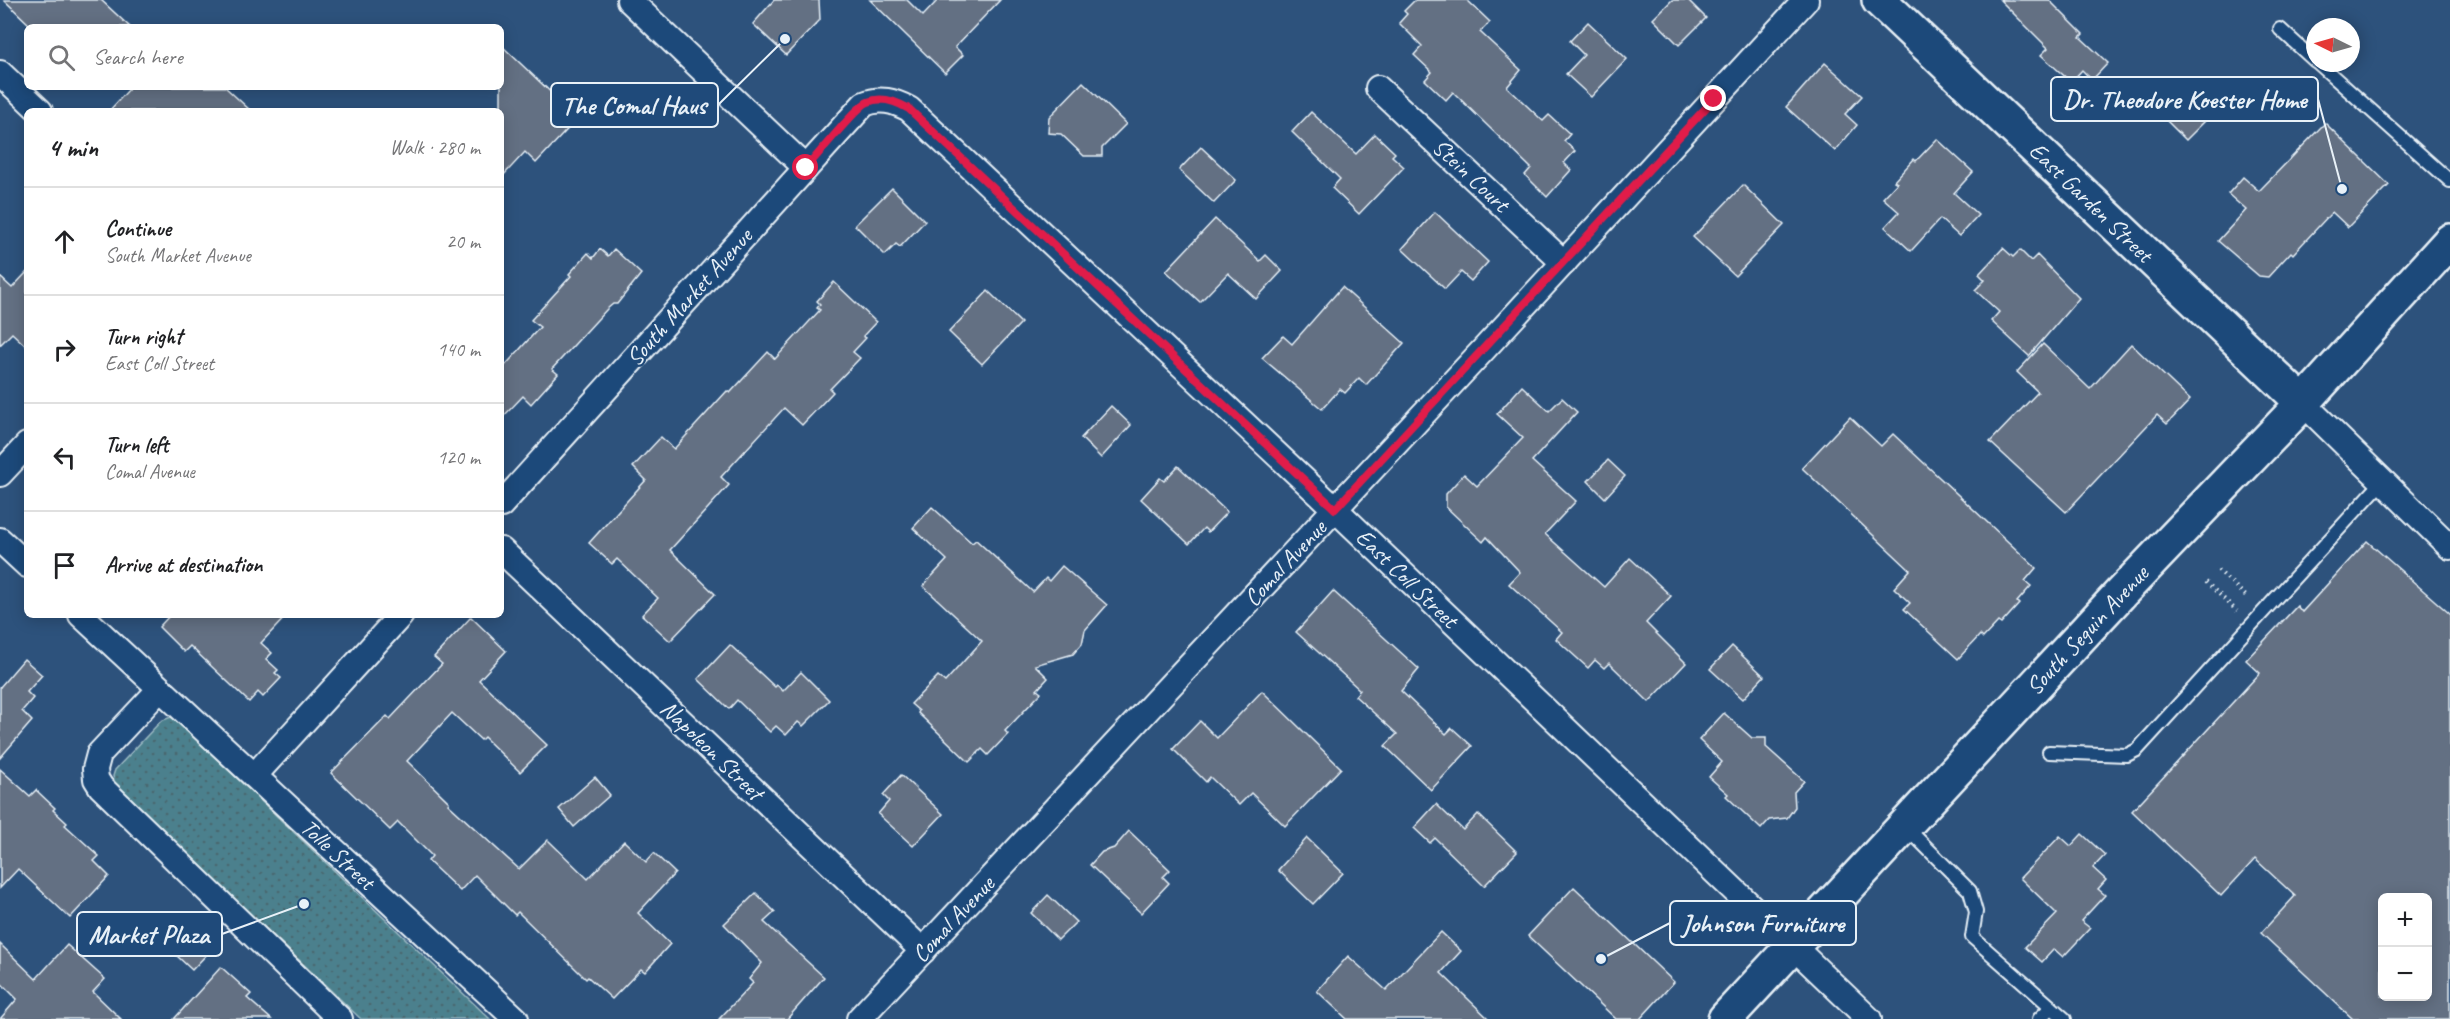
<!DOCTYPE html>
<html lang="en">
<head>
<meta charset="utf-8">
<style>
	:root { --surface:#fff; --page:#f2f2f2; --text:#202124; --muted:#757577; --line:#e0e0e0 }
	body { margin:0; font-family:Caveat,sans-serif; background:var(--page); color:var(--text) }
	.controls { position:absolute; right:18px; bottom:18px; display:grid; overflow:hidden; border-radius:9px; box-shadow:0 3px 15px #0003 }
	.controls button { width:54px; height:54px; display:grid; place-items:center; padding:0; border:0; border-bottom:2px solid var(--line); background:var(--surface); color:var(--text); font:30px sans-serif }
	.compass { position:absolute; left:2306px; top:18px; width:54px; height:54px; border-radius:50%; background:var(--surface); box-shadow:0 3px 15px #0003; rotate:275deg }
	.stop { position:absolute; width:18px; height:18px; margin:-14px; border:4px solid #e11d48; border-radius:50%; background:#fff }
	.stop.end { background:#e11d48; border-color:#fff; box-shadow:0 2px 6px #0008 }
	.list { margin:0; padding:0; list-style:none }
	h2 { display:flex; justify-content:space-between; align-items:center; height:78px; margin:0; padding:0 24px; font-size:26px }
	h2 small { font-size:20px; font-weight:400; color:var(--muted) }
	.list li { display:grid; grid-template-columns:39px 1fr auto; gap:18px; align-items:center; box-sizing:border-box; height:108px; padding:0 24px; border-top:2px solid var(--line) }
	.list b { display:block; font-size:22px; white-space:nowrap }
	.list p { margin:0; font-size:20px; white-space:nowrap; color:var(--muted) }
	.list em { font-size:20px; font-style:normal; color:var(--muted) }
	.icon { flex:none; width:33px; height:33px; fill:none; stroke:currentColor; stroke-width:2; stroke-linecap:round; stroke-linejoin:round }
	.map { position:relative; flex:none; width:2450px; height:1019px; overflow:hidden }
	.search { position:absolute; background:var(--surface); box-shadow:0 3px 15px #0003; left:24px; top:24px; width:480px; height:66px; display:flex; align-items:center; gap:15px; box-sizing:border-box; padding:0 21px; border-radius:9px; color:var(--muted); font-size:22px }
	.panel { position:absolute; background:var(--surface); box-shadow:0 3px 15px #0003; left:24px; top:108px; width:480px; height:510px; border-radius:9px }
	.map>svg:first-child { display:block }
</style>
</head>
<body>
<div class="map">
<svg width="2450" height="1019" viewBox="0 0 2450 1019">
	<defs>
		<pattern id="park-dots" width="8" height="8" patternUnits="userSpaceOnUse" patternTransform="scale(1.5)"><rect width="8" height="8" fill="#4b808d"/><path d="M2 2h.1M6 6h.1" fill="none" stroke="#49676f" stroke-width="1.8" stroke-linecap="round"/></pattern>
	</defs>
	<rect width="100%" height="100%" fill="#2d527c"/>
	<filter id="ink" filterUnits="userSpaceOnUse"><feTurbulence type="fractalNoise" baseFrequency=".0167" numOctaves="2"/><feDisplacementMap in="SourceGraphic" scale="12" xChannelSelector="R" yChannelSelector="G"/><feConvolveMatrix kernelMatrix="1 2 1 2 8 2 1 2 1" color-interpolation-filters="sRGB"/></filter>
	<g filter="url(#ink)">
		<!-- park -->
		<polygon fill="url(#park-dots)" stroke="#9ab8c2" stroke-width="1.5" points="171,717 176,720 490,1019 361,1019 115,785 113,776 115,770 161,721"/>
		<!-- building -->
		<g fill="#647083" stroke="#e8f1f8" stroke-width="1.5" fill-rule="evenodd">
			<polygon points="4,0 101,0 130,27 32,27"/>
			<polygon points="774,0 819,0 820,20 786,55 753,24"/>
			<polygon points="870,0 907,0 923,16 938,0 1000,0 955,47 963,55 945,73"/>
			<polygon points="1415,0 1467,0 1490,22 1480,32 1521,70 1507,87 1543,121 1549,115 1570,134 1564,141 1575,151 1564,163 1571,170 1547,197 1525,175 1531,168 1453,92 1446,100 1425,80 1432,72 1414,55 1422,46 1399,23 1407,14 1404,11"/>
			<polygon points="1672,0 1688,0 1706,18 1679,45 1653,19"/>
			<polygon points="2000,0 2049,0 2083,34 2080,37 2108,63 2092,80 2082,70 2071,82 2041,55 2048,48"/>
			<polygon points="1588,22 1627,59 1591,97 1566,74 1584,55 1570,41"/>
			<polygon points="501,45 578,118 536,163 525,152 501,178"/>
			<polygon points="1825,63 1862,96 1845,114 1857,125 1835,151 1786,107"/>
			<polygon points="1083,82 1126,124 1102,148 1102,156 1084,156 1061,134 1048,133 1049,117"/>
			<polygon points="2202,83 2222,104 2186,140 2165,119"/>
			<polygon points="131,87 225,87 251,111 109,111"/>
			<polygon points="1311,112 1356,154 1375,134 1395,153 1392,156 1404,167 1359,214 1332,188 1340,179 1292,132"/>
			<polygon points="2325,123 2389,185 2348,227 2332,212 2293,254 2291,252 2268,277 2259,276 2218,241 2246,210 2228,194 2243,177 2259,191"/>
			<polygon points="1937,139 1973,172 1954,193 1978,215 1959,236 1940,219 1911,251 1885,227 1899,212 1883,198 1897,183 1894,181 1914,159 1916,161"/>
			<polygon points="1201,147 1236,180 1214,203 1179,170"/>
			<polygon points="1743,185 1784,225 1735,276 1693,237"/>
			<polygon points="892,188 925,221 900,247 896,244 885,255 855,225"/>
			<polygon points="1435,212 1488,262 1471,281 1461,272 1445,289 1402,249"/>
			<polygon points="1215,219 1260,261 1266,255 1282,271 1256,299 1228,273 1200,302 1166,271"/>
			<polygon points="2003,248 2013,257 2020,250 2031,261 2037,255 2079,298 2029,356 1991,321 1999,312 1975,290 1985,280 1979,274"/>
			<polygon points="600,249 608,256 614,249 641,274 617,304 613,304 607,309 552,369 558,374 531,404 523,396 501,419 501,370 540,327 531,320 571,276 569,274 588,253 593,258"/>
			<polygon points="27,272 27,347 12,333 0,345 0,277 12,288"/>
			<polygon points="834,282 876,322 863,336 866,338 853,352 860,358 830,389 833,392 802,425 784,408 721,477 729,485 670,550 715,594 670,641 642,615 658,598 617,559 612,564 589,543 646,480 633,467 661,437 674,449 727,391 730,393 768,352 775,359 820,310 817,308 820,304 817,301"/>
			<polygon points="1342,287 1404,343 1366,385 1359,378 1345,393 1340,389 1322,409 1262,358 1283,336 1292,344"/>
			<polygon points="988,291 1021,323 982,364 949,332"/>
			<polygon points="2043,344 2090,389 2131,344 2190,400 2167,424 2157,415 2066,512 1990,442 2038,392 2017,372"/>
			<polygon points="1522,386 1549,411 1562,398 1577,412 1532,461 1576,501 1545,534 1604,587 1630,558 1671,596 1646,623 1686,663 1649,702 1609,663 1604,668 1595,660 1588,668 1556,639 1562,632 1509,584 1520,572 1487,537 1483,542 1446,507 1446,494 1464,474 1477,486 1523,438 1497,414"/>
			<polygon points="1111,406 1131,425 1101,458 1081,438"/>
			<polygon points="1850,417 1881,446 1893,434 2036,568 2025,581 2031,586 2017,602 2019,604 2001,624 1998,622 1983,638 1980,635 1958,659 1904,609 1910,603 1894,588 1910,570 1802,468"/>
			<polygon points="1608,460 1625,476 1605,498 1588,481"/>
			<polygon points="1178,466 1227,512 1208,532 1204,528 1189,544 1141,499 1160,478 1164,481"/>
			<polygon points="932,507 972,543 976,540 1033,592 1046,578 1049,581 1062,566 1107,605 1085,630 1082,644 1073,654 1035,665 1048,678 1037,690 1041,693 1005,731 1008,734 988,755 982,749 969,762 918,713 919,711 911,704 938,676 945,682 982,641 923,586 947,560 913,528"/>
			<path d="M2367,541l83,73v405h-97l-92,-86 34,-37 -40,-37 -34,37 -89,-85 128,-138 -14,-13 51,-54 5,6zM2382,897h45v99h-45z"/>
			<polygon points="1333,591 1419,669 1401,691 1446,734 1452,728 1472,746 1431,790 1385,746 1397,734 1355,696 1360,690 1296,632"/>
			<polygon points="170,615 287,615 261,643 272,653 266,659 278,670 275,673 281,678 263,697 258,692 249,702 190,646 184,652 159,627"/>
			<polygon points="471,617 506,651 479,680 547,745 520,772 484,737 481,740 452,713 407,761 449,802 448,804 519,869 548,840 588,879 624,841 646,862 654,853 675,873 638,913 670,944 645,972 641,969 612,999 588,977 586,979 518,912 515,915 475,875 460,891 428,861 432,856 398,822 390,830 331,773 387,716 390,719 442,664 434,657"/>
			<polygon points="730,645 775,687 777,685 783,691 801,672 829,700 803,726 798,722 786,735 776,726 770,732 737,700 729,709 698,679"/>
			<polygon points="1732,646 1764,676 1743,699 1710,669"/>
			<polygon points="24,659 42,675 27,692 33,698 22,711 32,721 0,758 0,687"/>
			<polygon points="1262,691 1341,768 1285,826 1251,793 1239,805 1210,777 1206,782 1173,749 1200,721 1217,738"/>
			<polygon points="1724,713 1752,738 1766,738 1766,747 1804,781 1794,792 1795,807 1787,818 1769,820 1761,829 1726,796 1728,794 1709,777 1722,762 1699,740"/>
			<polygon points="0,769 30,796 36,790 55,808 53,810 67,823 65,825 99,856 94,861 109,876 70,918 18,869 0,888"/>
			<polygon points="901,775 943,814 913,846 878,814 889,801 883,795"/>
			<polygon points="595,777 610,795 574,827 559,809"/>
			<polygon points="1436,804 1463,830 1478,814 1517,852 1484,886 1435,838 1430,843 1414,828"/>
			<polygon points="1129,831 1170,870 1163,877 1169,883 1141,913 1090,865 1102,852 1114,848"/>
			<polygon points="2082,834 2105,855 2093,868 2106,880 2098,889 2105,895 2081,921 2090,928 2063,957 2054,949 2042,962 2025,947 2057,914 2020,878 2060,836 2071,846"/>
			<polygon points="1307,838 1343,873 1313,904 1278,870"/>
			<polygon points="1574,887 1674,982 1640,1019 1616,1019 1528,936"/>
			<polygon points="756,893 775,912 764,922 824,977 787,1019 719,1019 753,983 749,979 762,963 724,924"/>
			<polygon points="1048,895 1076,922 1058,940 1031,913"/>
			<polygon points="177,923 209,952 192,970 161,941"/>
			<polygon points="1441,932 1461,951 1441,973 1489,1019 1347,1019 1317,991 1348,956 1386,990"/>
			<polygon points="0,944 36,979 67,945 105,979 93,992 121,1019 0,1019 17,999 0,982"/>
			<polygon points="221,967 251,994 247,998 271,1019 174,1019"/>
		</g>
		<g fill="none" stroke-linecap="round" stroke-linejoin="round">
			<!-- lane casing -->
			<g stroke="#e8f1f8" stroke-width="16">
				<g id="lane">
					<polyline points="2280,29 2315,61"/>
					<polyline points="2318,63 2450,181"/>
					<polyline points="2049,752 2127,755 2137,750 2383,481"/>
					<polyline points="1905,826 1970,891 1976,912 1972,937 2065,1019"/>
					<polyline points="2039,1019 2051,1007"/>
				</g>
			</g>
			<!-- street casing -->
			<g stroke="#e8f1f8" stroke-width="28">
				<g id="street">
					<polyline points="629,0 806,168"/>
					<polyline points="0,73 40,111"/>
					<polyline points="1378,88 1564,263"/>
					<polyline points="2303,403 2450,547"/>
					<polyline points="0,474 27,445"/>
					<path d="M501,505l363,-401c16,-7 30,-3 45,5l426,400 534,510"/>
					<polyline points="0,540 27,565"/>
					<polyline points="501,550 923,951"/>
					<polyline points="81,615 516,1019"/>
					<polyline points="160,689 99,754 95,769 96,779 101,787 340,1019"/>
					<polyline points="254,776 401,615"/>
					<polyline points="859,1019 1485,348 1806,0"/>
				</g>
			</g>
			<!-- secondary casing -->
			<g stroke="#e8f1f8" stroke-width="38">
				<g id="secondary">
					<polyline points="1879,0 2303,403"/>
					<polyline points="1725,1019 2121,593 2303,403 2450,241"/>
				</g>
			</g>
			<!-- path -->
			<g stroke="#e8f1f8" stroke-width="4" stroke-dasharray="1.5 4.5" stroke-linecap="butt">
				<polyline points="2218,570 2248,598"/>
				<polyline points="2206,582 2237,611"/>
			</g>
			<!-- lane -->
			<use href="#lane" stroke="#1f4a7a" stroke-width="12"/>
			<!-- street -->
			<use href="#street" stroke="#1f4a7a" stroke-width="24"/>
			<!-- secondary -->
			<use href="#secondary" stroke="#1f4a7a" stroke-width="33"/>
		</g>
	</g>
	<g fill="none" stroke-linecap="round" stroke-linejoin="round" filter="url(#ink)">
		<!-- route -->
		<path stroke="#e11d48" stroke-width="8" d="M806,168c11,-12 51,-62 62,-66 14,-6 29,0 41,7l426,400 379,-410"/>
	</g>
	<g text-anchor="middle" dominant-baseline="central" stroke-width="4.5" stroke-linejoin="round" paint-order="stroke">
		<!-- street labels -->
		<g font-size="24" fill="#e8f1f8" stroke="#1f4a7a">
			<text transform="translate(1471 175) rotate(43)">Stein Court</text>
			<text transform="translate(2091 202) rotate(44)">East Garden Street</text>
			<text transform="translate(689 297) rotate(-48)">South Market Avenue</text>
			<text transform="translate(1285 563) rotate(-47)">Comal Avenue</text>
			<text transform="translate(1407 578) rotate(44)">East Coll Street</text>
			<text transform="translate(2087 630) rotate(-47)">South Seguin Avenue</text>
			<text transform="translate(712 750) rotate(44)">Napoleon Street</text>
			<text transform="translate(338 854) rotate(43)">Tolle Street</text>
			<text transform="translate(953 919) rotate(-47)">Comal Avenue</text>
		</g>
	</g>
	<!-- callouts -->
	<path fill="none" stroke="#e8f1f8" stroke-width="2" d="M2342 189L2318 99M785 39L718 105M1601 959L1670 923M304 904L222 934"/>
	<g fill="#e8f1f8" stroke="#1f4a7a" stroke-width="2">
		<circle cx="2342" cy="189" r="6"/>
		<circle cx="785" cy="39" r="6"/>
		<circle cx="1601" cy="959" r="6"/>
		<circle cx="304" cy="904" r="6"/>
	</g>
	<g fill="#1f4a7a" stroke="#e8f1f8" stroke-width="2">
		<rect x="2051" y="77" width="267" height="44" rx="6"/>
		<rect x="551" y="83" width="167" height="44" rx="6"/>
		<rect x="1670" y="901" width="186" height="44" rx="6"/>
		<rect x="77" y="912" width="145" height="44" rx="6"/>
	</g>
	<g font-size="26" text-anchor="middle" font-weight="bold" fill="#e8f1f8">
		<text x="2185" y="108">Dr. Theodore Koester Home</text>
		<text x="634" y="114">The Comal Haus</text>
		<text x="1763" y="932">Johnson Furniture</text>
		<text x="149" y="943">Market Plaza</text>
	</g>
</svg>
<div class="controls">
<button>+</button>
<button>−</button>
</div>
<svg class="compass" viewBox="-18 -18 36 36"><path d="M0-13l5 13h-10z" fill="#e53935"/><path d="M0 13l5-13h-10z" fill="#757577"/></svg>
<div class="stop" style="left:806px;top:168px"></div>
<div class="stop end" style="left:1714px;top:99px"></div>
<div class="search"><svg class="icon" aria-label="search" viewBox="0 0 24 24"><circle cx="10" cy="10" r="6"/><path d="M15 15l6 6"/></svg>Search here</div>
<section class="panel">
<h2>4 min<small>Walk · 280 m</small></h2>
<ul class="list">
<li><svg class="icon" aria-label="ahead" viewBox="0 0 24 24"><path d="M12 20V5M6 11l6-6 6 6"/></svg><div><b>Continue</b><p>South Market Avenue</p></div><em>20 m</em></li>
<li><svg class="icon" aria-label="right" viewBox="0 0 24 24"><path d="M7 20v-9h11M14 6l5 5-5 5"/></svg><div><b>Turn right</b><p>East Coll Street</p></div><em>140 m</em></li>
<li><svg class="icon" aria-label="left" viewBox="0 0 24 24"><path d="M17 20v-9H6M10 6l-5 5 5 5"/></svg><div><b>Turn left</b><p>Comal Avenue</p></div><em>120 m</em></li>
<li><svg class="icon" aria-label="arrive" viewBox="0 0 24 24"><path d="M6 21V4h12l-3 4 3 4H6"/></svg><div><b>Arrive at destination</b></div></li>
</ul>
</section>
</div>
</body>
</html>
